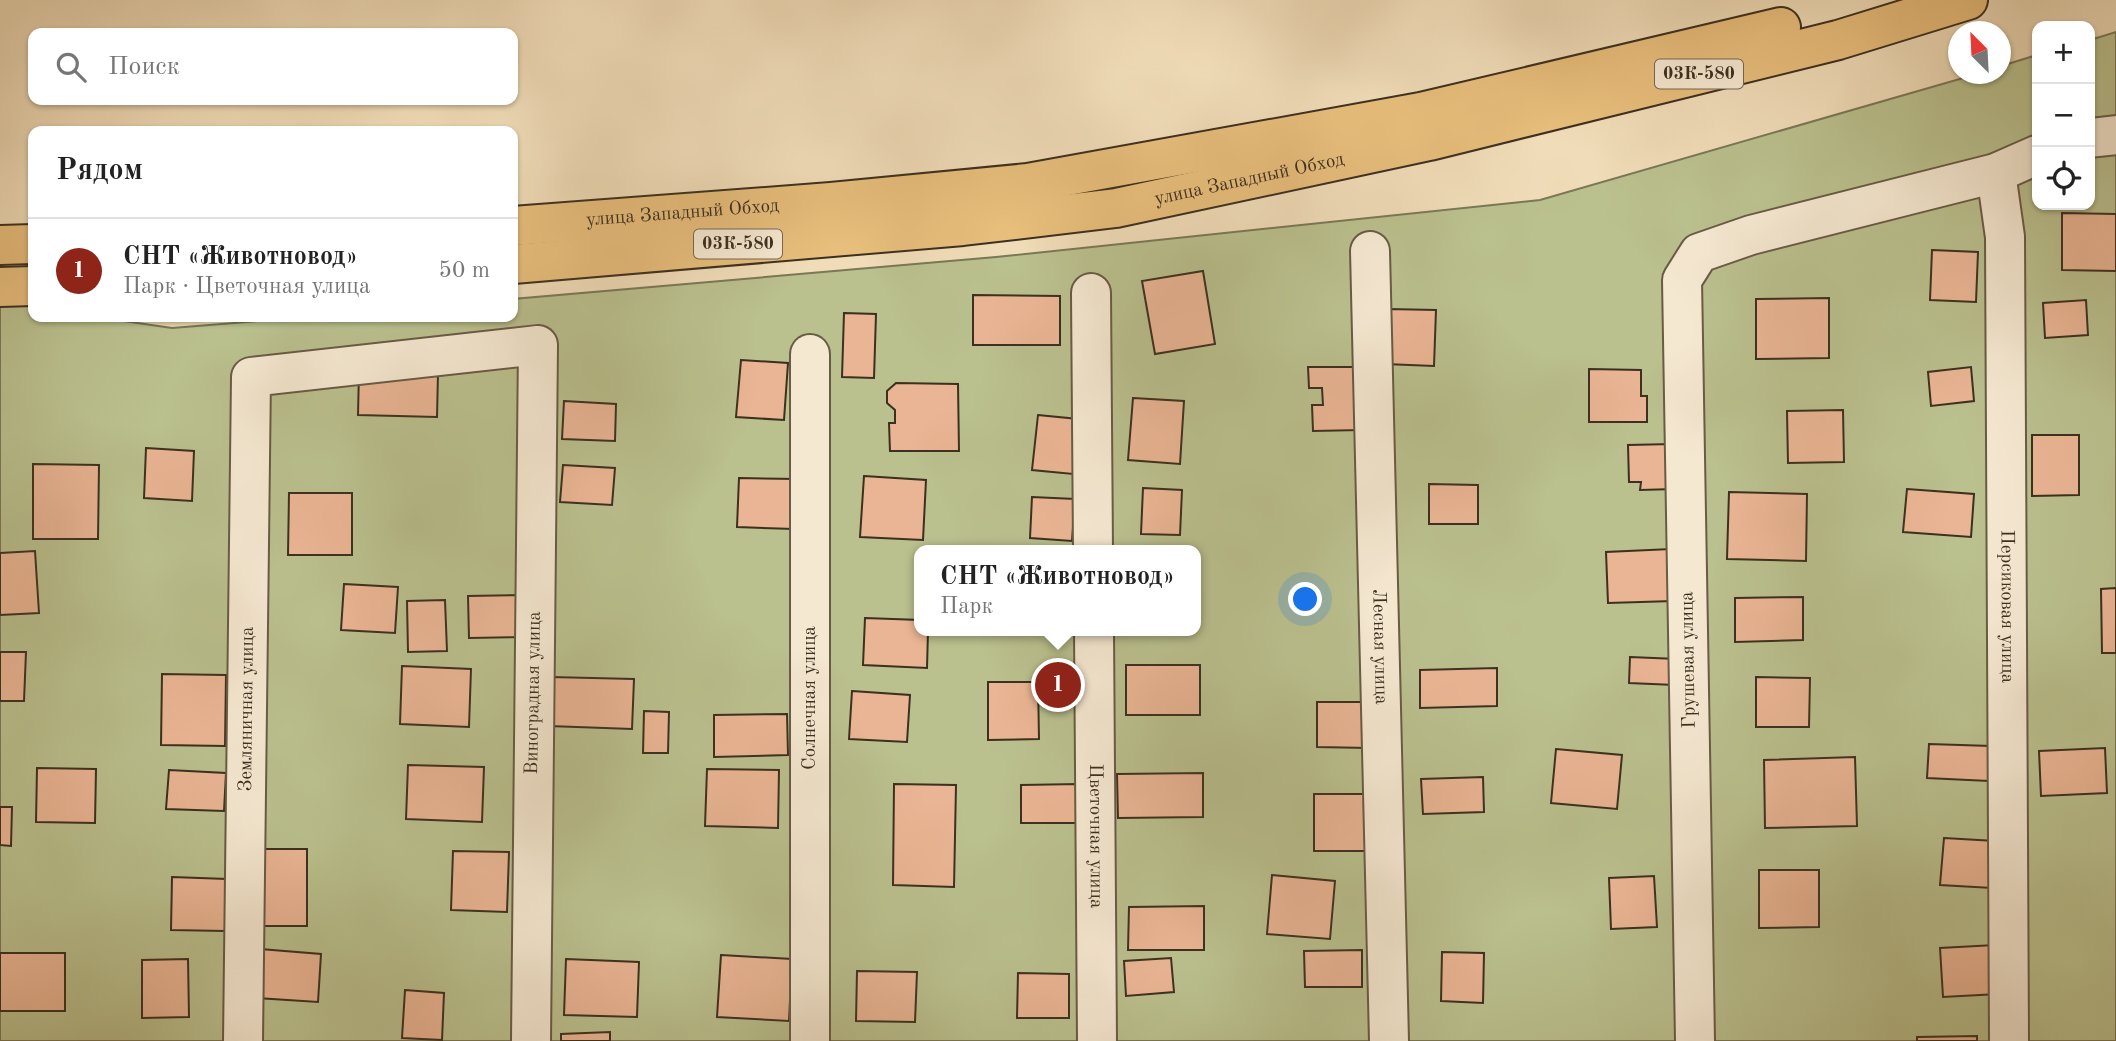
<!DOCTYPE html>
<html lang="ru">
<head>
<meta charset="utf-8">
<style>
	:root { --surface:#fff; --page:#f2f2f2; --text:#222; --muted:#767676; --line:#e0e0e0; --accent:#8f2418 }
	body { margin:0; font-family:"Old Standard TT",serif; background:var(--page); color:var(--text) }
	.controls { position:absolute; right:21px; top:21px; display:grid; overflow:hidden; border-radius:14px; box-shadow:0 2px 5px #0004 }
	.controls button { width:63px; height:63px; display:grid; place-items:center; padding:0; border:0; border-bottom:2px solid var(--line); background:var(--surface); color:var(--text); font:35px sans-serif }
	.compass { position:absolute; left:1948px; top:21px; width:63px; height:63px; border-radius:50%; background:var(--surface); box-shadow:0 2px 5px #0004; rotate:336deg }
	.you { position:absolute; left:1306px; top:600px; width:24px; height:24px; margin:-18px; border:5px solid #fff; border-radius:50%; background:#1a73e8; box-shadow:0 0 0 10px #1a73e833 }
	.badge { display:grid; place-items:center; width:46px; height:46px; border-radius:50%; background:var(--accent); color:#fff; font-size:23px; font-weight:700 }
	.pin { position:absolute; translate:-50% -50%; border:4px solid #fff; box-shadow:0 2px 7px #0006 }
	.popup { position:absolute; left:914px; top:545px; width:287px; height:91px; box-sizing:border-box; display:grid; place-content:center; border-radius:14px; background:var(--surface); filter:drop-shadow(0 2px 5px #0005); font-size:23px; white-space:nowrap; color:var(--muted) }
	.popup b { font-size:26px; color:var(--text) }
	.popup::after { content:''; position:absolute; left:50%; top:100%; margin-left:-14px; border:14px solid transparent; border-top-color:var(--surface) }
	.list { margin:0; padding:0; list-style:none }
	h2 { display:flex; justify-content:space-between; align-items:center; height:91px; margin:0; padding:0 28px; font-size:30px }
	h2 small { font-size:23px; font-weight:400; color:var(--muted) }
	.list li { display:grid; grid-template-columns:46px 1fr auto; gap:21px; align-items:center; box-sizing:border-box; height:105px; padding:0 28px; border-top:2px solid var(--line) }
	.list b { display:block; font-size:26px; white-space:nowrap }
	.list p { margin:0; font-size:23px; white-space:nowrap; color:var(--muted) }
	.list em { font-size:23px; font-style:normal; color:var(--muted) }
	.icon { flex:none; width:38px; height:38px; fill:none; stroke:currentColor; stroke-width:2; stroke-linecap:round; stroke-linejoin:round }
	.map { position:relative; flex:none; width:2116px; height:1041px; overflow:hidden }
	.search { position:absolute; background:var(--surface); box-shadow:0 2px 5px #0004; left:28px; top:28px; width:490px; height:77px; display:flex; align-items:center; gap:18px; box-sizing:border-box; padding:0 24px; border-radius:14px; color:var(--muted); font-size:26px }
	.panel { position:absolute; background:var(--surface); box-shadow:0 2px 5px #0004; left:28px; top:126px; width:490px; height:196px; border-radius:14px }
	.map>svg:first-child { display:block }
</style>
</head>
<body>
<div class="map">
<svg width="2116" height="1041" viewBox="0 0 2116 1041">
	<rect width="100%" height="100%" fill="#f0dcb8"/>
	<filter id="stains"><feTurbulence type="fractalNoise" baseFrequency=".00286" numOctaves="4"/><feColorMatrix values="0 0 0 0 .2 0 0 0 0 .09 0 0 0 0 .02 0 0 0 .5 -.17"/></filter>
	<radialGradient id="worn" r=".72"><stop offset=".6" stop-color="#630" stop-opacity="0"/><stop offset="1" stop-color="#630" stop-opacity=".3"/></radialGradient>
	<!-- green -->
	<path fill="#bac08e" stroke="#7b7857" stroke-width="2" fill-rule="evenodd" d="M2116,32v1009h-2116v-739l33,5v10h63l76,11 135,-11h206v-18l483,-42 544,-57 437,-126h23l1,-8 36,-11v150h53v-165zM920,550h276v81h-276z"/>
	<!-- building -->
	<g fill="#eab594" stroke="#3c3020" stroke-width="2">
		<polygon points="2062,213 2116,214 2116,271 2062,270"/>
		<polygon points="1932,250 1978,252 1976,302 1930,300"/>
		<polygon points="1203,271 1215,344 1155,354 1142,281"/>
		<polygon points="973,295 1060,296 1060,345 973,345"/>
		<polygon points="1829,298 1829,358 1756,359 1756,299"/>
		<polygon points="2086,300 2088,335 2045,338 2043,303"/>
		<polygon points="1387,309 1436,310 1434,366 1385,364"/>
		<polygon points="844,313 876,314 874,378 842,377"/>
		<polygon points="741,360 788,363 784,420 736,417"/>
		<polygon points="1308,367 1360,367 1361,430 1313,431 1312,405 1323,405 1322,388 1309,388"/>
		<polygon points="1971,367 1974,401 1931,406 1928,372"/>
		<polygon points="1589,369 1641,370 1641,396 1647,396 1647,422 1589,422"/>
		<polygon points="359,371 438,373 437,417 358,415"/>
		<polygon points="896,383 958,384 959,451 890,451 889,423 895,423 895,410 887,403 887,391"/>
		<polygon points="1133,398 1184,401 1180,464 1128,460"/>
		<polygon points="564,401 616,404 615,441 562,439"/>
		<polygon points="1843,410 1844,462 1788,463 1787,411"/>
		<polygon points="1038,415 1078,419 1073,474 1032,470"/>
		<polygon points="2032,435 2079,435 2079,495 2032,496"/>
		<polygon points="1673,444 1675,489 1640,490 1641,482 1629,482 1628,445"/>
		<polygon points="146,448 194,451 192,501 144,498"/>
		<polygon points="33,464 99,465 98,539 33,539"/>
		<polygon points="563,465 615,468 612,505 560,502"/>
		<polygon points="864,476 926,480 923,540 860,537"/>
		<polygon points="739,478 796,479 794,529 737,527"/>
		<polygon points="1429,484 1478,485 1478,524 1429,524"/>
		<polygon points="1143,488 1182,490 1180,535 1141,534"/>
		<polygon points="1907,489 1974,494 1971,537 1903,532"/>
		<polygon points="1729,492 1807,494 1806,561 1727,559"/>
		<polygon points="289,493 352,493 352,555 288,555"/>
		<polygon points="1032,497 1075,499 1072,541 1030,538"/>
		<polygon points="1671,549 1673,601 1608,603 1606,552"/>
		<polygon points="35,551 39,613 0,615 0,553"/>
		<polygon points="344,584 398,587 395,633 341,630"/>
		<polygon points="2116,588 2116,653 2102,653 2101,589"/>
		<polygon points="524,595 524,637 469,638 468,596"/>
		<polygon points="1803,597 1803,640 1735,642 1735,598"/>
		<polygon points="445,600 447,651 408,652 407,601"/>
		<polygon points="865,618 920,620 920,631 928,631 927,668 863,665"/>
		<polygon points="0,652 26,652 24,701 0,701"/>
		<polygon points="1630,657 1677,659 1675,685 1629,683"/>
		<rect x="1126" y="665" width="74" height="50"/>
		<polygon points="402,666 471,669 469,727 400,724"/>
		<polygon points="1497,668 1497,706 1420,708 1420,670"/>
		<polygon points="162,674 226,675 225,746 161,745"/>
		<polygon points="550,677 634,679 632,729 549,726"/>
		<polygon points="1756,677 1810,678 1809,727 1756,727"/>
		<polygon points="988,682 1038,682 1039,739 988,740"/>
		<polygon points="852,691 910,695 907,742 849,739"/>
		<polygon points="1317,702 1369,702 1369,748 1317,747"/>
		<polygon points="644,711 669,712 668,753 643,753"/>
		<polygon points="787,714 788,755 714,757 714,715"/>
		<polygon points="1929,744 1991,746 1989,781 1927,778"/>
		<polygon points="2105,748 2107,793 2041,796 2039,751"/>
		<polygon points="1556,749 1622,755 1617,809 1551,803"/>
		<polygon points="1855,757 1857,826 1765,828 1764,760"/>
		<polygon points="408,765 484,767 482,822 406,819"/>
		<polygon points="37,768 96,769 95,823 36,822"/>
		<polygon points="707,769 779,770 778,828 705,826"/>
		<polygon points="169,770 226,773 224,811 166,809"/>
		<polygon points="1203,773 1203,817 1118,818 1117,774"/>
		<polygon points="1483,777 1484,812 1423,814 1421,779"/>
		<polygon points="894,784 956,785 954,887 893,885"/>
		<polygon points="1079,784 1078,823 1021,823 1021,785"/>
		<rect x="1314" y="794" width="54" height="57"/>
		<polygon points="0,807 12,807 11,846 0,845"/>
		<polygon points="1944,838 1995,841 1992,888 1940,885"/>
		<polygon points="252,849 307,849 307,926 253,926"/>
		<polygon points="453,851 509,852 507,912 451,910"/>
		<polygon points="1759,870 1819,870 1819,927 1759,928"/>
		<polygon points="1272,875 1335,881 1330,939 1267,934"/>
		<polygon points="1654,876 1657,927 1611,929 1609,878"/>
		<polygon points="172,877 227,879 225,931 171,930"/>
		<polygon points="1204,906 1204,950 1128,950 1129,907"/>
		<polygon points="1995,945 1998,994 1943,997 1940,948"/>
		<polygon points="260,949 321,954 318,1002 257,998"/>
		<polygon points="1362,950 1362,987 1305,987 1304,951"/>
		<polygon points="1442,952 1484,953 1483,1003 1441,1001"/>
		<rect x="0" y="953" width="65" height="58"/>
		<polygon points="721,955 792,959 789,1021 717,1017"/>
		<polygon points="1171,958 1174,992 1126,996 1124,961"/>
		<polygon points="188,959 189,1017 142,1018 142,960"/>
		<polygon points="566,959 639,962 637,1017 564,1015"/>
		<polygon points="857,971 917,972 915,1022 856,1021"/>
		<polygon points="1018,973 1069,974 1069,1018 1017,1018"/>
		<polygon points="405,990 444,993 442,1040 402,1038"/>
		<polygon points="610,1032 610,1041 561,1041 561,1034"/>
		<polygon points="1977,1036 1977,1041 1917,1041 1917,1037"/>
	</g>
	<g fill="none" stroke-linecap="round" stroke-linejoin="round">
		<!-- minor casing -->
		<g stroke="#695b46" stroke-width="42">
			<g id="minor">
				<polyline points="2090,138 2116,135"/>
				<path id="s1" d="M1996,173l9,64 4,804"/>
				<path id="s2" d="M1370,251l19,790"/>
				<polyline points="1091,293 1093,550"/>
				<path id="s3" d="M1094,631l3,410"/>
				<path id="s4" d="M243,1041l8,-664 287,-32 -7,696"/>
				<polyline points="810,1041 810,354"/>
				<polyline points="1695,1041 1682,280 1699,253 1751,235 1996,173 2037,155"/>
			</g>
		</g>
		<!-- highway casing -->
		<g stroke="#3c3020" stroke-width="42">
			<g id="highway">
				<path id="s5" d="M513,226l318,-24 197,-19 393,-71 360,-85"/>
				<polyline points="0,245 33,244"/>
				<path id="s6" d="M513,264l450,-38 153,-18 313,-67 409,-101 130,-40"/>
				<polyline points="0,287 33,286"/>
			</g>
		</g>
		<!-- minor -->
		<use href="#minor" stroke="#f5e8d1" stroke-width="38"/>
		<!-- highway -->
		<use href="#highway" stroke="#e8be7c" stroke-width="38"/>
	</g>
	<g text-anchor="middle" dominant-baseline="central" stroke-width="5" stroke-linejoin="round" paint-order="stroke">
		<!-- shield labels -->
		<g fill="#f5e8d1" stroke="#746755" stroke-width="2">
			<rect x="1655" y="59.5" width="88" height="29" rx="5"/>
			<rect x="694" y="229.5" width="88" height="29" rx="5"/>
		</g>
		<g font-size="18" font-weight="bold" fill="#3c3020">
			<text x="1699" y="74">03К-580</text>
			<text x="738" y="244">03К-580</text>
		</g>
		<!-- street labels -->
		<g font-size="19" fill="#3c3020" stroke="#f5e8d1">
			<text stroke="none"><textPath href="#s6" startOffset="742">улица Западный Обход</textPath></text>
			<text stroke="none"><textPath href="#s5" startOffset="170">улица Западный Обход</textPath></text>
			<text stroke="none"><textPath href="#s1" startOffset="434">Персиковая улица</textPath></text>
			<text stroke="none"><textPath href="#s2" startOffset="396">Лесная улица</textPath></text>
			<text transform="translate(1689 660) rotate(-91)">Грушевая улица</text>
			<text transform="translate(534 693) rotate(-89)">Виноградная улица</text>
			<text transform="translate(810 698) rotate(-90)">Солнечная улица</text>
			<text stroke="none"><textPath href="#s4" startOffset="332">Земляничная улица</textPath></text>
			<text stroke="none"><textPath href="#s3" startOffset="205">Цветочная улица</textPath></text>
		</g>
	</g>
	<rect width="100%" height="100%" filter="url(#stains)"/>
	<rect width="100%" height="100%" fill="url(#worn)"/>
</svg>
<div class="controls">
<button>+</button>
<button>−</button>
<button><svg class="icon" aria-label="locate" viewBox="0 0 24 24"><circle cx="12" cy="12" r="6"/><path d="M12 2v4M12 18v4M2 12h4M18 12h4"/></svg></button>
</div>
<svg class="compass" viewBox="-18 -18 36 36"><path d="M0-13l5 13h-10z" fill="#e53935"/><path d="M0 13l5-13h-10z" fill="#767676"/></svg>
<div class="you"></div>
<div class="pin badge" style="left:1058px;top:685px">1</div>
<div class="popup"><b>СНТ «Животновод»</b>Парк</div>
<div class="search"><svg class="icon" aria-label="search" viewBox="0 0 24 24"><circle cx="10" cy="10" r="6"/><path d="M15 15l6 6"/></svg>Поиск</div>
<section class="panel">
<h2>Рядом<small></small></h2>
<ul class="list">
<li><span class="badge">1</span><div><b>СНТ «Животновод»</b><p>Парк · Цветочная улица</p></div><em>50 m</em></li>
</ul>
</section>
</div>
</body>
</html>
